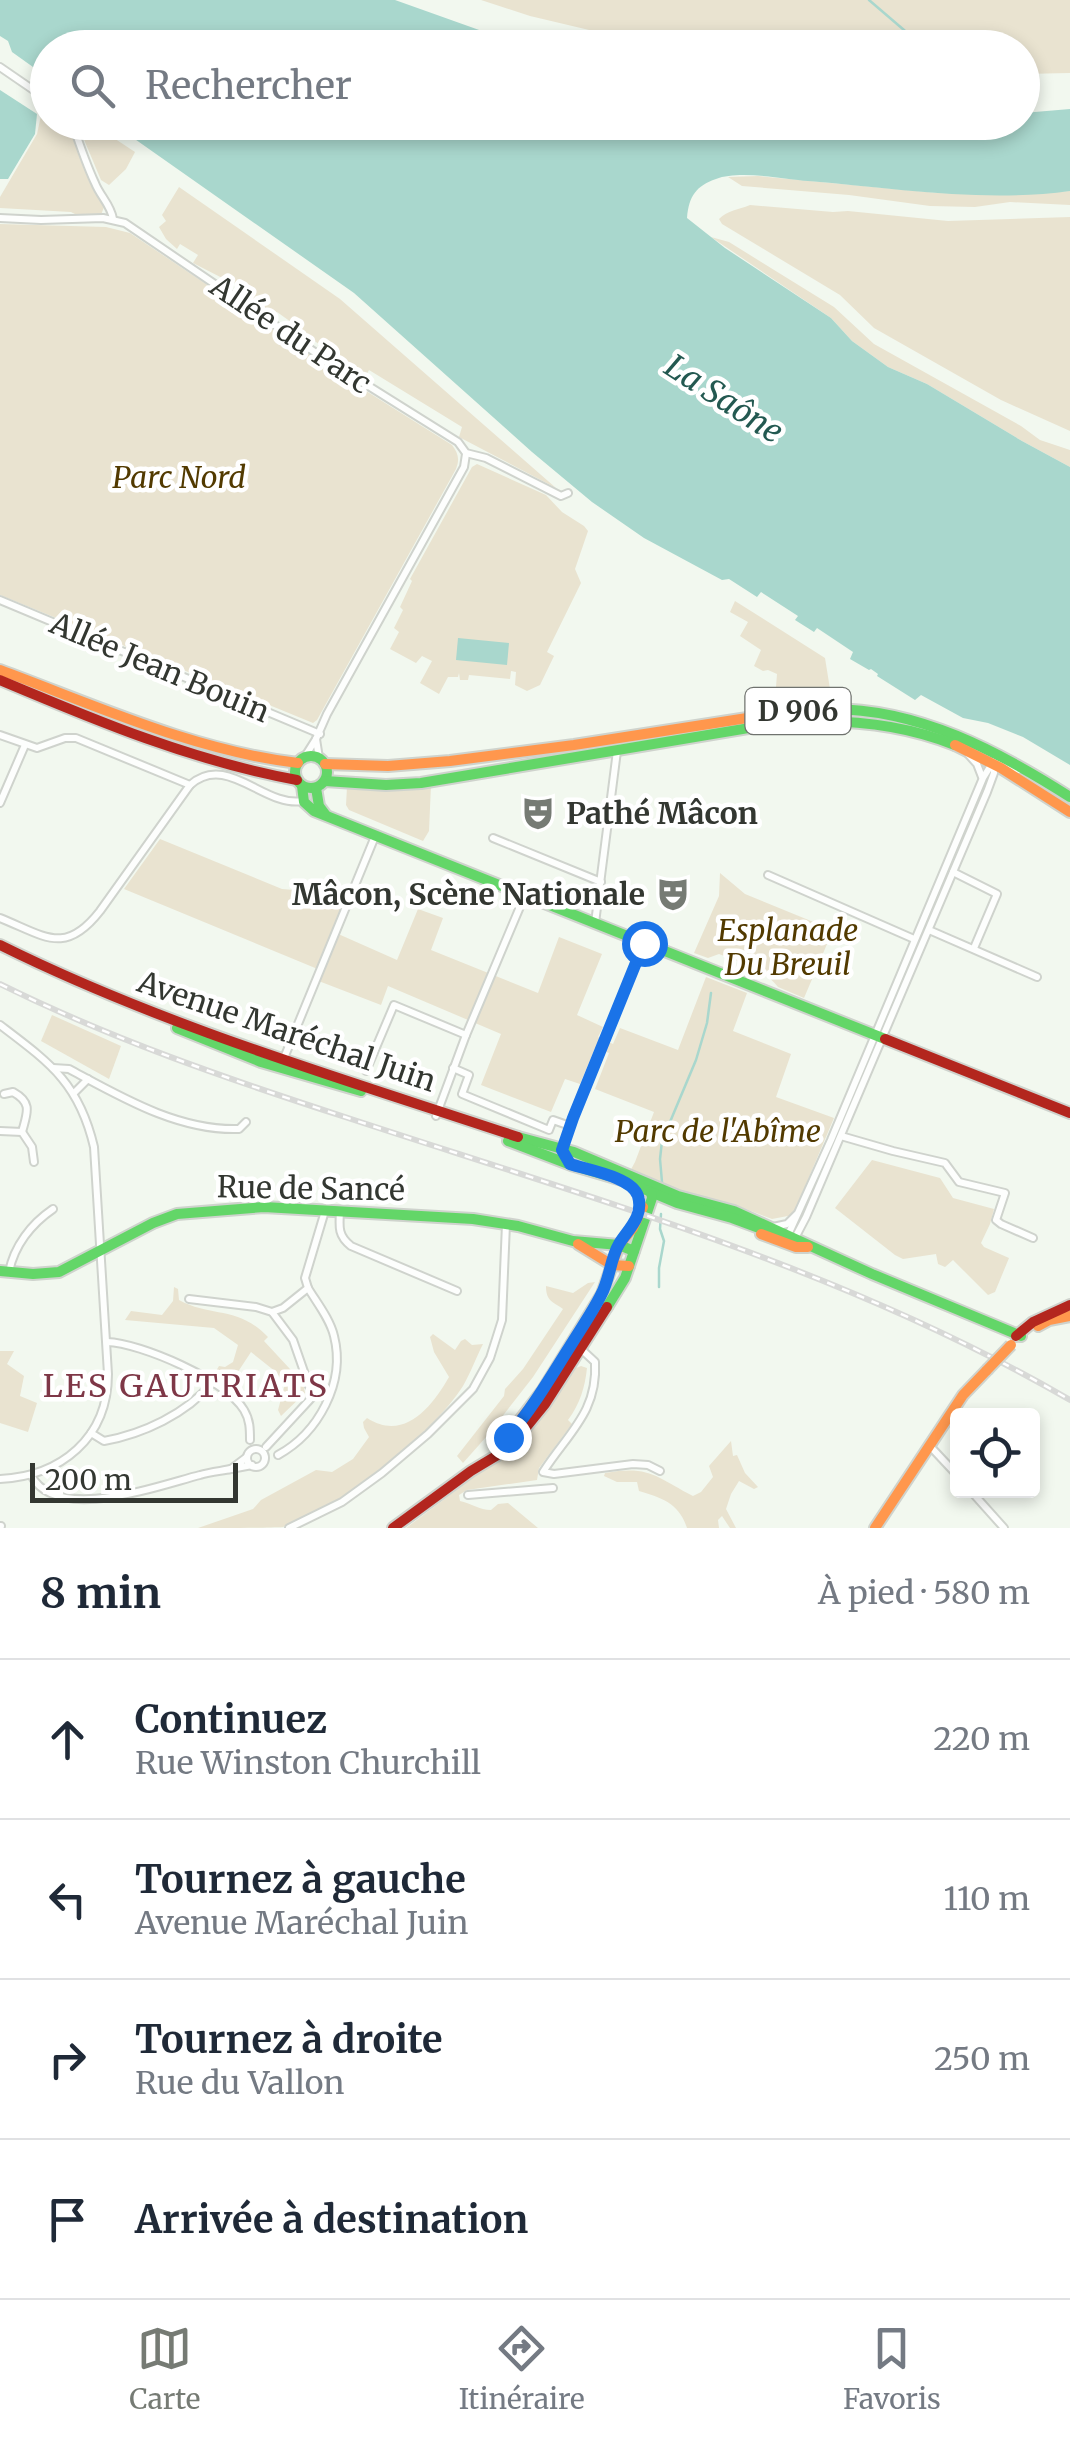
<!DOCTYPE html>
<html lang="fr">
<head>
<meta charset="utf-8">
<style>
	:root { --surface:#fff; --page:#f2f2f3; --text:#1f2937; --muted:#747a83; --line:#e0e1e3; --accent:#767b74 }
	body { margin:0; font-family:Merriweather,serif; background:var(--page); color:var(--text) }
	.controls { position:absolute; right:30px; bottom:30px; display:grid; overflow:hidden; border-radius:10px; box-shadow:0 5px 15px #0003 }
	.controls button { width:90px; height:90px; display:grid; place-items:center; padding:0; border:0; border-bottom:2px solid var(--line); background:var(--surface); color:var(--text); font:50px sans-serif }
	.scale { position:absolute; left:30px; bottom:25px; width:208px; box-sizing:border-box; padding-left:10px; border:5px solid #333731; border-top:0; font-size:28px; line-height:35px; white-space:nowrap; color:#333731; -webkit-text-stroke:8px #fff; paint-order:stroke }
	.stop { position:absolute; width:30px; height:30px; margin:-22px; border:8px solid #1a73e8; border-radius:50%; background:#fff }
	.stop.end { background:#1a73e8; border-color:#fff; box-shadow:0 2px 10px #0008 }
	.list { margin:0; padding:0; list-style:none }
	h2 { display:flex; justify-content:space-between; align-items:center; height:130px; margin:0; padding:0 40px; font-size:42px }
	h2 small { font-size:32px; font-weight:400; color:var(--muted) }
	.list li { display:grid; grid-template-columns:65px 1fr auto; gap:30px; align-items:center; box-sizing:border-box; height:160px; padding:0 40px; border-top:2px solid var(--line) }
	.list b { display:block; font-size:38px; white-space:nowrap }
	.list p { margin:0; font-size:32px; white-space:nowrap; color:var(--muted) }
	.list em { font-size:32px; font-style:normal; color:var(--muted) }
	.icon { flex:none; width:55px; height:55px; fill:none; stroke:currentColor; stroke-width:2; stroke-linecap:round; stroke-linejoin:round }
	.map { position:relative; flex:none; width:1070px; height:1528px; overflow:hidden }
	.search { position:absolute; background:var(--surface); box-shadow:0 5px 15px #0003; left:30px; right:30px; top:30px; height:110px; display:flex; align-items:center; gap:25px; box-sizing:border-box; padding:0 35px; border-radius:55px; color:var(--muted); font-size:38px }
	.sheet { height:770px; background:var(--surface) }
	nav { display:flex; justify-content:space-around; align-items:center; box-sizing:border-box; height:140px; border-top:2px solid var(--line); background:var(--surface); font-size:28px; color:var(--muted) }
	nav a { display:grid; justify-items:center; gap:5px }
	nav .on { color:var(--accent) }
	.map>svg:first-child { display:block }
</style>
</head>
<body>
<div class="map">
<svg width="1070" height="1528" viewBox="0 0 1070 1528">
	<rect width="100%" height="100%" fill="#f2f8ef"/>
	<!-- green -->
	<g fill="#e9e3d0">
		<polygon points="481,0 1070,0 1070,73 1023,74 1022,48 661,47 530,16"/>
		<polygon points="46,107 48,122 57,131 70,131 94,191 104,207 101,215 81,217 71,212 0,208 0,197 37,134 42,111"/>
		<polygon points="77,123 91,123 135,152 126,169 109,185 101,180"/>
		<polygon points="758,176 938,193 1026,194 1070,191 1070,205 1010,202 975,207 930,206 849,195 742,186 728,177"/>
		<polygon points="179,187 340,299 556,488 459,437 462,427 369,370 365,377 309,337 299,334 290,328 291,322 277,312 273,317 254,303 247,287 230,282 193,263 198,255 180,244 177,249 166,239 159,227 166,221 162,215"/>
		<path d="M750,205l83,7 15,-1 100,10 122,-4v214l-69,-31 -127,-72 -34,-33 -118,-71 -3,-5c9,-9 19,-9 31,-14z"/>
		<path d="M0,224l106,3 24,6 225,151 97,61c6,8 8,14 4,24l-139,251 -4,3 -313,-128z"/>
		<polygon points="711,237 729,242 834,307 874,344 1021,426 1040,440 1070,450 1070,467 1022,441 927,384 888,367 852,341 831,318"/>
		<polygon points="477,464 546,495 562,512 584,526 588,531 575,569 581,583 547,652 554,656 540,685 527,691 515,685 516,672 511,671 510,679 469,675 468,680 460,680 459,673 458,677 448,677 439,694 420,683 432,661 422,656 416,663 390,649 399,632 394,628 403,610 400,607 412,581 410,579 472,467"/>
		<polygon points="735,601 825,658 830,689 800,690 779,698 776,687 777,674 768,670 763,671 754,666 761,650 740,636 748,622 730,612"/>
		<polygon points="431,785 429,831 423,841 349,810 346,805 347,787"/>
		<polygon points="160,839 282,889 294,890 345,910 336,933 397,960 418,909 443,918 431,950 538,993 559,937 602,954 577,1015 603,1027 598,1037 613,1044 620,1028 678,1050 706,977 747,993 733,1031 791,1054 776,1097 834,1118 793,1215 772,1219 730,1203 714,1200 628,1175 635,1162 654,1112 595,1089 609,1053 595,1048 580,1084 565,1079 551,1112 481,1085 501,1034 388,986 381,1005 316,980 320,970 124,889"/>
		<path d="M720,873l25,21 88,36 -29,68 -26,-11c-13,-18 -38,-24 -59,-33l-11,4 -14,-5 25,-57z"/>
		<polygon points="52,1015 121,1046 109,1079 41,1041"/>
		<polygon points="872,1160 940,1178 953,1198 994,1209 990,1224 981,1243 984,1247 1009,1258 995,1292 988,1295 953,1260 945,1267 938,1264 936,1254 903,1259 895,1255 835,1208"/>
		<path d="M595,1282l-62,95 -46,59 -24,27 -6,-7 47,-60 1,-7 18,-20 40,-60c-11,-8 -17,-8 -17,-23l27,7 15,-10z"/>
		<path d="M174,1287l4,2 1,11c33,18 58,5 89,37l-4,4 39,42 2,10 -24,23 -3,-6 7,-26 -9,-12 -25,-20 -19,29 -8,4 -6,-5 -2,-9 3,-5 6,1 8,-5 5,-17 -24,-17 -89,-8 6,-9 31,4 11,-14z"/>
		<path d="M433,1334l22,16 6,-9 4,-2 7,6 11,-1c-7,14 -13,30 -20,42 -31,49 -125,123 -180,141 -16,1 -65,1 -85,1l55,-19 8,-9 55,-30 16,2 21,-13 16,-22 -5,-9 -1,-6 4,-4c37,24 65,-11 82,-41l-15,-25 -4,-15z"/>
		<polygon points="0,1351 14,1351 7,1364 24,1376 20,1396 37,1403 28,1432 0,1423"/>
		<path d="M581,1366l6,2c-2,19 -7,36 -19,52l4,4 -33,44 -2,12 -70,10 -8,5 1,6c10,2 20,9 31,9l7,-6 10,-1 30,25h-132l96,-72 22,-19 22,-25 30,-44z"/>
		<path d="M731,1441l2,15 4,-1 8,18 13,14 -4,2 -15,-8 -8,13 -5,15 10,19h-6l-8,-12 -4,4 1,8h-32c-8,-25 -25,-30 -48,-37l-2,-9h-20l-13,-6 1,-3c45,-8 51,4 88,23l8,-4 12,-15 -4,-11z"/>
	</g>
	<!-- water -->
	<g fill="#a9d7cd">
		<polygon points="0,0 395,0 527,47 48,48 47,77 12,52 8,41 0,36"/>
		<polygon points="0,90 37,114 35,134 8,179 0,179"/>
		<path d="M1070,109v82c-86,12 -176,-3 -262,-10 -24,-2 -69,-11 -92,-2 -20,7 -27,17 -29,39l38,30 106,70 21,23 36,26 39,17 95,57 48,26v298l-47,-28 -35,-14 -25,-5 -42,-23 -6,5 -38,-24 1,-2 -7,-5 -2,1 -19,-11 3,-7 -36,-24 -3,4 -19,-12 3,-4 -37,-24 -4,5 -28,-18 -7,1 -78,-42 -52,-36 -60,-50 -178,-159 -242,-170 910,-1 1,-9z"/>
		<polygon points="458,638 509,643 507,665 456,660"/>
	</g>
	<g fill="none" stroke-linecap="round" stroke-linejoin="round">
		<!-- stream -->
		<g stroke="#a9d7cd" stroke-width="2.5">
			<polyline points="869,0 925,48"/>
			<polyline points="662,1182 660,1159 662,1141 696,1060 707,1023 711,993"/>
			<polyline points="659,1287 659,1268 664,1241 660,1229 661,1214"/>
		</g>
		<!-- street casing -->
		<g stroke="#cfd3cd" stroke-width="10">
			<g id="street">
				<polyline points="0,67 48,100"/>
				<path d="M72,122c7,21 14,42 23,61 5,13 16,22 18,36"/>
				<polyline points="0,218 41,220 103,218 125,223 319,355 458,442 466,453 486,458 561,496 568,493"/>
				<polyline points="0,600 320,734"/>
				<polyline points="0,735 37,748 65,738 76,738 190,785"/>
				<polyline points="316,739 327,714 464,467 466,454"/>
				<polyline points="968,754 977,764 982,777"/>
				<polyline points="304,758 316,739 319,758"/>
				<polyline points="0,803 25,745"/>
				<polyline points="493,838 601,882"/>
				<polyline points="953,872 997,894 974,948"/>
				<polyline points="768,875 914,939"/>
				<path d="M0,918c45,18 65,38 100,-7l90,-126c37,-33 74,23 113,16"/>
				<polyline points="595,923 617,751"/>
				<polyline points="929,930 1037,977"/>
				<path d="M0,1025c50,38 79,58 94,122l14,227c0,64 -47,102 -108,105"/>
				<polyline points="284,1058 376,834"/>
				<path d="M53,1068l16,1c52,28 109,62 170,60l7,-7"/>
				<polyline points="453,1068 469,1075 462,1094 549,1130 553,1120 570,1126"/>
				<polyline points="366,1071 394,1005 466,1035"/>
				<polyline points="74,1093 88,1079"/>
				<polyline points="436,1116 466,1035 525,895"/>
				<path d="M0,1131l22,1c5,-19 11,-29 -9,-40l-9,2"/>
				<polyline points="22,1132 32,1147 34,1162"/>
				<polyline points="841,1136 893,1151 945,1163 959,1182 1005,1193 996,1220 1001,1224 1033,1238"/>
				<polyline points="562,1150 573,1117 644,943"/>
				<path d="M340,1212c-1,15 -2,24 11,34l106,45"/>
				<polyline points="773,1227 787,1224 796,1215"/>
				<polyline points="788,1235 831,1140 983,778 993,762 1019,770"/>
				<polyline points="795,1238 806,1217 987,792 994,773 993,761"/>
				<path d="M9,1272c5,-26 22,-48 44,-63"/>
				<polyline points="189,1299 256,1307 272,1312 293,1340 309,1386 315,1394 328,1398"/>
				<polyline points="272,1312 283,1308 308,1288 305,1278 325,1211"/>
				<path d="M107,1342c34,1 119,38 137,68 6,10 6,19 6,30"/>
				<path d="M581,1349l14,13c3,50 -27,71 -52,110l11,2 79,-10 15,1 12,6"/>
				<path d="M91,1433l13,8c39,-7 82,-27 108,-58"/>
				<polyline points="929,1445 958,1476"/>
				<polyline points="266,1447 315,1394"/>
				<circle cx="256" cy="1458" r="9"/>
				<path d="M278,1455c40,-22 68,-72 56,-119 -4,-17 -17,-33 -26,-48"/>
				<polyline points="247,1457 231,1469 252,1465"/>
				<path d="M31,1475c25,49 129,10 169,0 10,-3 21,-4 31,-6"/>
				<polyline points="970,1490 1004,1528"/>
				<polyline points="468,1495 553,1488"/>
				<polyline points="0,1526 1,1526"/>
				<polyline points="289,1528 342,1502 382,1473 428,1434 473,1389 490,1358 502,1320 506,1224"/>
			</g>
		</g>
		<!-- fast casing -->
		<g stroke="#cfd3cd" stroke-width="14">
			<g id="fast">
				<path d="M831,709c88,0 167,42 239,88"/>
				<circle cx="311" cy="772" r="16"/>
				<path d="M325,781l61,4 35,-2 358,-60c60,-5 119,-1 176,22"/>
				<polyline points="302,786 304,802 314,811 885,1039"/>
				<polyline points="316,788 319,806 325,814"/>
				<polyline points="177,1028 261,1062 361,1091"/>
				<polyline points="518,1137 574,1152 678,1196 734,1211 872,1274 1021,1336"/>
				<polyline points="508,1141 571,1165 622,1180 677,1203 732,1218 767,1231"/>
				<polyline points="0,1271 33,1274 59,1272 153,1223 177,1214 264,1207 473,1219 518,1226 573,1241 619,1245 634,1251"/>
				<polyline points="607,1307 625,1278 652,1198 651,1192"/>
			</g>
		</g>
		<!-- slow casing -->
		<g stroke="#cfd3cd" stroke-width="14">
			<g id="slow">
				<path d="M0,670c97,36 195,81 298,93"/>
				<polyline points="955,745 1001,768 1070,812"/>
				<polyline points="325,764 388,766 450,761 574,745 786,712 831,709"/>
				<polyline points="761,1234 796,1247 808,1247"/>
				<polyline points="578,1244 612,1265 629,1266"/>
				<polyline points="1038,1326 1049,1320 1070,1316"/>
				<polyline points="501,1445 543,1390 602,1294 619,1245 633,1228 643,1207"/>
				<polyline points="875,1528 963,1395 987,1370"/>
			</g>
		</g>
		<!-- jam casing -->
		<g stroke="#cfd3cd" stroke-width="14">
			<g id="jam">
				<path d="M0,680c97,41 193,81 297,100"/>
				<path d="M0,945c165,82 344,134 518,192"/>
				<polyline points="885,1039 1070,1113"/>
				<polyline points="1016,1336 1033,1322 1070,1305"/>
				<polyline points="393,1528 471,1471 496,1456 523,1431 545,1404 607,1307"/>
			</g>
		</g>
		<!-- street -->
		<use href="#street" stroke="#fdfefd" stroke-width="6"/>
		<!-- fast -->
		<use href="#fast" stroke="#63d668" stroke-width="10"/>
		<!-- slow -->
		<use href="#slow" stroke="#ff974d" stroke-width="10"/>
		<!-- jam -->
		<use href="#jam" stroke="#b3261e" stroke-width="10"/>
		<!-- rail casing -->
		<g stroke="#d8d9d7" stroke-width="6">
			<path id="rail" d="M0,984c111,55 228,95 345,133 246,81 500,152 725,283"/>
		</g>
		<!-- rail -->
		<use href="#rail" stroke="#fff" stroke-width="2.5" stroke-dasharray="8" stroke-linecap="butt"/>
		<!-- slow-bridge casing -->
		<g stroke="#cfd3cd" stroke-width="14" stroke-linecap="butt">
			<polyline id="slow-bridge" points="987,1370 1011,1345"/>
		</g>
		<!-- slow-bridge -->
		<use href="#slow-bridge" stroke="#ff974d" stroke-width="10"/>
	</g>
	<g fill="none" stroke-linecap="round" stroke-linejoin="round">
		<!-- route -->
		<path stroke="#1a73e8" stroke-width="12" d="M508,1437c24,-28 42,-59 61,-89 11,-18 23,-35 32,-53 9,-16 9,-36 18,-51 9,-15 25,-27 19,-48 -6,-19 -50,-26 -68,-32l-8,-14 11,-32 71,-175"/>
	</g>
	<!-- icons -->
	<defs>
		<g id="theatre-bare" transform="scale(2.7)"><path d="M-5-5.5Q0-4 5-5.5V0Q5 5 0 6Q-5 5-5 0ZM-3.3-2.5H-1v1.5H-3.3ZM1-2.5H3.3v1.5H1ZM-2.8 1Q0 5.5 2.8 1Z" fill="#767b74" stroke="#fff" stroke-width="2.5" paint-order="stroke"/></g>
	</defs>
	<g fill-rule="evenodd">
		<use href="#theatre-bare" x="538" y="813"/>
		<use href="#theatre-bare" x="673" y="894"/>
	</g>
	<g text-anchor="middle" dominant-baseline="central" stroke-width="9" stroke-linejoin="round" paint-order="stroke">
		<!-- shield labels -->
		<rect fill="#fff" stroke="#70736f" stroke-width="2.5" x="745.5" y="688" width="105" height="46" rx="8"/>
		<g font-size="28" font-weight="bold" fill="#333731">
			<text x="798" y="711">D 906</text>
		</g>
		<!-- street labels -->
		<g font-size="30" fill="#333731" stroke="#fff">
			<text transform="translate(291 334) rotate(34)">Allée du Parc</text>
			<text transform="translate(160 667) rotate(23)">Allée Jean Bouin</text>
			<text transform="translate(287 1031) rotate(19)">Avenue Maréchal Juin</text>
			<text transform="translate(311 1188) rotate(1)">Rue de Sancé</text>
		</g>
		<!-- park labels -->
		<g font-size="30" font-style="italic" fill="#523a00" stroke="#fff">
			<text x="179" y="477">Parc Nord</text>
			<text x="788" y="930">Esplanade<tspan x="788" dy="34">Du Breuil</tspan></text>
			<text x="718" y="1131">Parc de l'Abîme</text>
		</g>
		<!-- poi labels -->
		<g font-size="30" font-weight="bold" fill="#333731" stroke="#fff" text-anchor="start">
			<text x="566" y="813">Pathé Mâcon</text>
			<text x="645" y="894" text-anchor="end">Mâcon, Scène Nationale</text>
		</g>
		<!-- water labels -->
		<g font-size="32" font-style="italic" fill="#235951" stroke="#fff">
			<text transform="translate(724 399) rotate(33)">La Saône</text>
		</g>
		<!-- neighbourhood labels -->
		<g font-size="32" letter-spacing="2.5" fill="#7e3747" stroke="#fff">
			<text x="186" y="1386">LES GAUTRIATS</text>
		</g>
	</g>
</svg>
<div class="controls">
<button><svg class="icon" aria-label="locate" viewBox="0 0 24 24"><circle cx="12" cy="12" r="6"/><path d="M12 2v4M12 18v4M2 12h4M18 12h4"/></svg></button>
</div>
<div class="scale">200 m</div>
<div class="stop" style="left:644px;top:943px"></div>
<div class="stop end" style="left:508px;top:1437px"></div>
<div class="search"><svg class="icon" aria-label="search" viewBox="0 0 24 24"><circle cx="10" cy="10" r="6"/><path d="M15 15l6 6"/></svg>Rechercher</div>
</div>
<section class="sheet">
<h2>8 min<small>À pied · 580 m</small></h2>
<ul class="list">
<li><svg class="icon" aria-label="ahead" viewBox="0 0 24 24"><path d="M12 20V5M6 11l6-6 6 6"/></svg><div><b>Continuez</b><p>Rue Winston Churchill</p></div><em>220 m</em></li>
<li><svg class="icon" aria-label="left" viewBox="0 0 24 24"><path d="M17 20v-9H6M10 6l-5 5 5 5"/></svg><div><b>Tournez à gauche</b><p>Avenue Maréchal Juin</p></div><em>110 m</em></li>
<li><svg class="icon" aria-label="right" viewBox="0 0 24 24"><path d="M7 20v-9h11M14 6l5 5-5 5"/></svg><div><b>Tournez à droite</b><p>Rue du Vallon</p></div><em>250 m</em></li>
<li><svg class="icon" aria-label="arrive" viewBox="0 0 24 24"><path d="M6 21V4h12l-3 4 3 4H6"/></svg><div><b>Arrivée à destination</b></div></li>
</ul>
</section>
<nav>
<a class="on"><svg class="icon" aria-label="map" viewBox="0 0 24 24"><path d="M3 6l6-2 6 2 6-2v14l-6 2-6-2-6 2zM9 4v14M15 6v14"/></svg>Carte</a>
<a><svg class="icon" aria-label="directions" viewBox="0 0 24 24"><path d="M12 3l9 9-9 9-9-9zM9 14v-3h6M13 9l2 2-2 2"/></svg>Itinéraire</a>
<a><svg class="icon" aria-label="saved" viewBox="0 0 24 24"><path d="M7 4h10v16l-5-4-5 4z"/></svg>Favoris</a>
</nav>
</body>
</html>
